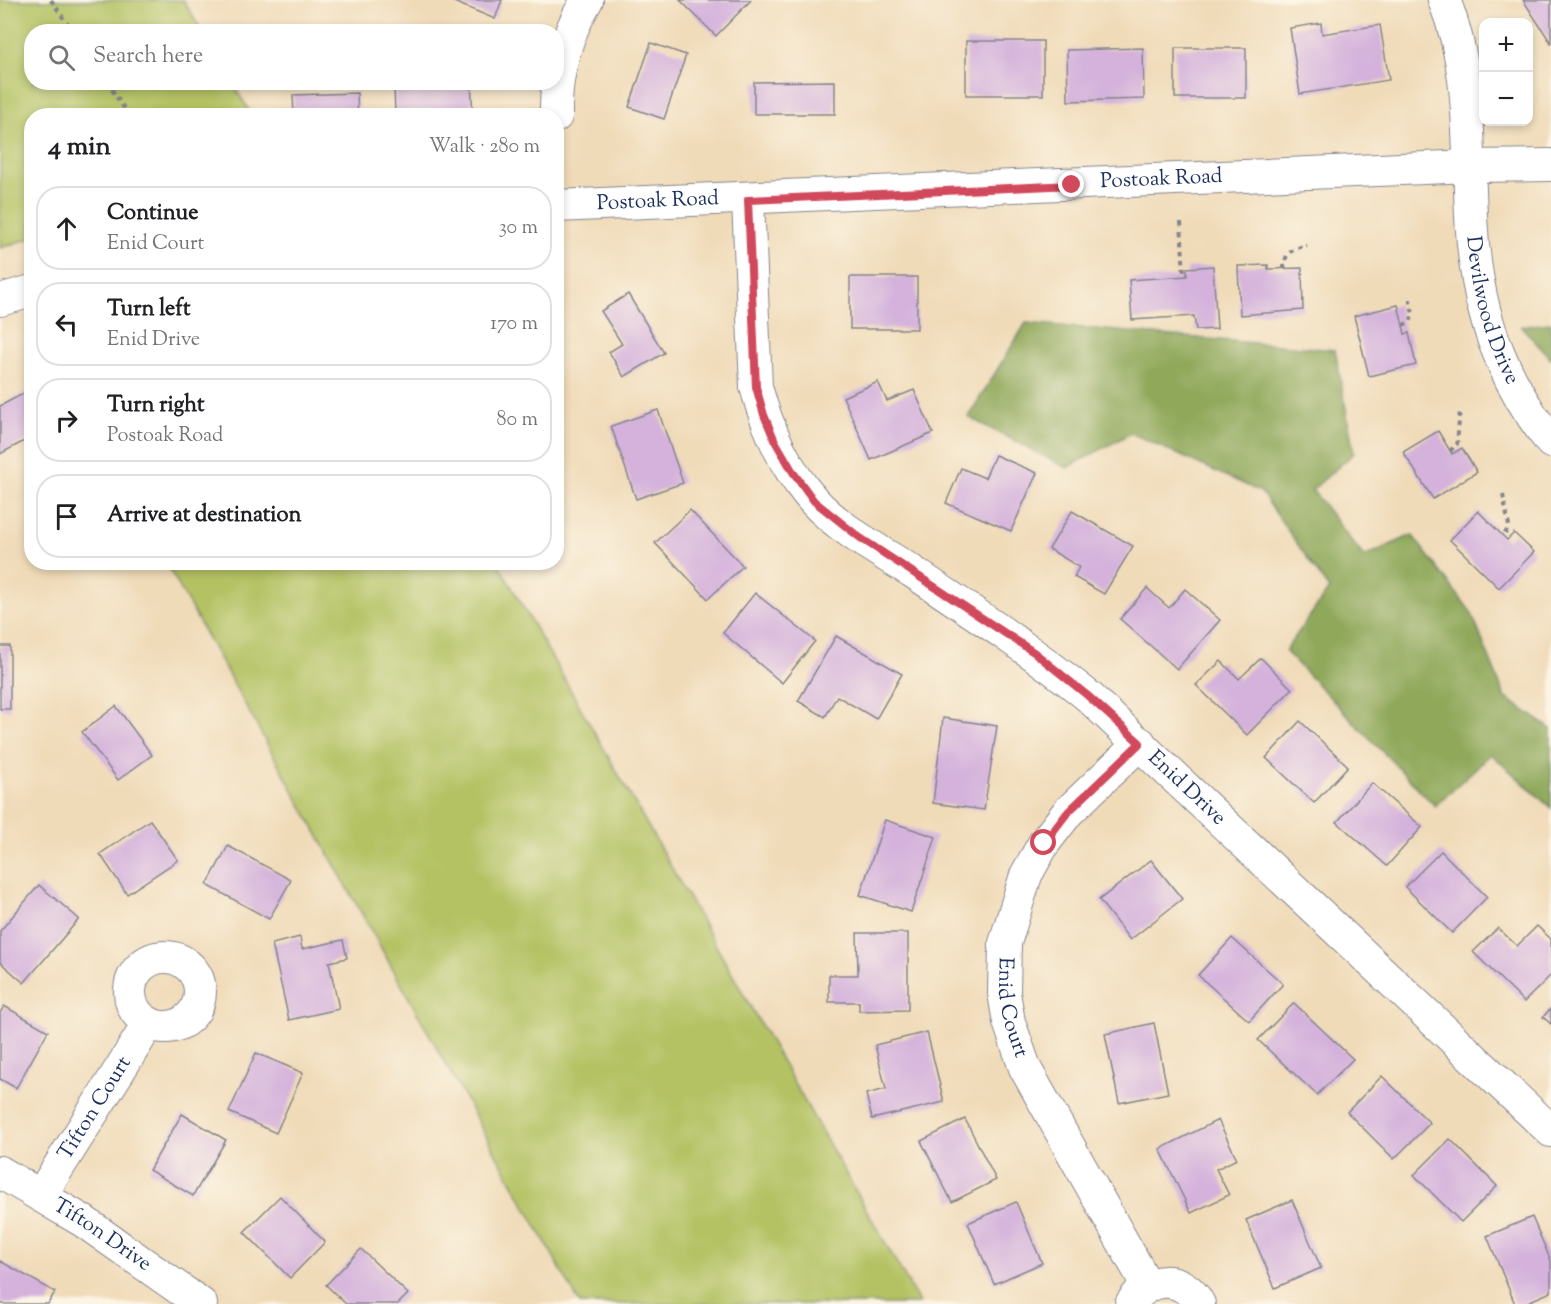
<!DOCTYPE html>
<html lang="en">
<head>
<meta charset="utf-8">
<style>
	:root { --surface:#fff; --page:#f6f6f6; --text:#202124; --muted:#757577; --line:#e0e0e0 }
	body { margin:0; font-family:"Sorts Mill Goudy",serif; background:var(--page); color:var(--text) }
	.controls { position:absolute; right:18px; top:18px; display:grid; overflow:hidden; border-radius:12px; box-shadow:0 3px 9px #0003 }
	.controls button { width:54px; height:54px; display:grid; place-items:center; padding:0; border:0; border-bottom:2px solid var(--line); background:var(--surface); color:var(--text); font:30px sans-serif }
	.stop { position:absolute; width:18px; height:18px; margin:-14px; border:4px solid #d1495b; border-radius:50%; background:#fff }
	.stop.end { background:#d1495b; border-color:#fff; box-shadow:0 2px 6px #0008 }
	.list { margin:0; padding:0; list-style:none }
	h2 { display:flex; justify-content:space-between; align-items:center; height:78px; margin:0; padding:0 24px; font-size:26px }
	h2 small { font-size:20px; font-weight:400; color:var(--muted) }
	.list li { display:grid; grid-template-columns:39px 1fr auto; gap:18px; align-items:center; box-sizing:border-box; height:84px; margin:0 12px 12px; padding:0 12px; border:2px solid var(--line); border-radius:24px }
	.list b { display:block; font-size:22px; white-space:nowrap }
	.list p { margin:0; font-size:20px; white-space:nowrap; color:var(--muted) }
	.list em { font-size:20px; font-style:normal; color:var(--muted) }
	.icon { flex:none; width:33px; height:33px; fill:none; stroke:currentColor; stroke-width:2; stroke-linecap:round; stroke-linejoin:round }
	.map { position:relative; flex:none; width:1551px; height:1304px; overflow:hidden }
	.search { position:absolute; background:var(--surface); box-shadow:0 3px 9px #0003; left:24px; top:24px; width:540px; height:66px; display:flex; align-items:center; gap:15px; box-sizing:border-box; padding:0 21px; border-radius:24px; color:var(--muted); font-size:22px }
	.panel { position:absolute; background:var(--surface); box-shadow:0 3px 9px #0003; left:24px; top:108px; width:540px; height:462px; border-radius:24px }
	.map>svg:first-child { display:block }
</style>
</head>
<body>
<div class="map">
<svg width="1551" height="1304" viewBox="0 0 1551 1304">
	<rect width="100%" height="100%" fill="#fcf5e5"/>
	<filter id="ink" filterUnits="userSpaceOnUse"><feTurbulence type="fractalNoise" baseFrequency=".0167" numOctaves="2"/><feDisplacementMap in="SourceGraphic" scale="12" xChannelSelector="R" yChannelSelector="G"/><feConvolveMatrix kernelMatrix="1 2 1 2 8 2 1 2 1" color-interpolation-filters="sRGB"/></filter>
	<filter id="wash" filterUnits="userSpaceOnUse"><feTurbulence type="fractalNoise" baseFrequency=".008" numOctaves="4" result="noise"/><feDisplacementMap in="SourceGraphic" scale="24" xChannelSelector="R" yChannelSelector="G"/><feGaussianBlur stdDeviation="1.35" result="paint"/><feColorMatrix in="noise" values="0 0 0 0 0 0 0 0 0 0 0 0 0 0 0 0 0 1.4 0 .05"/><feComposite in="paint" operator="in"/></filter>
	<g filter="url(#wash)">
		<rect width="100%" height="100%" fill="#f0dbb9"/>
		<!-- green -->
		<g fill="#b4c264" stroke="#687861" stroke-width="1.5">
			<polygon points="0,0 183,0 202,31 32,32 32,82 232,83 252,115 32,116 31,238 0,248"/>
			<polygon points="166,563 498,563 920,1304 580,1304"/>
		</g>
		<!-- forest -->
		<g fill="#8fa85a" stroke="#556c5c" stroke-width="1.5">
			<polygon points="1026,323 1335,350 1354,453 1312,490 1364,557 1412,535 1471,612 1505,697 1551,729 1551,808 1491,754 1435,806 1285,651 1329,589 1261,492 1131,433 1067,468 968,417"/>
			<polygon points="1551,323 1551,359 1521,326"/>
		</g>
		<g id="blocks">
			<!-- building -->
			<g fill="#d4b2dc">
				<polygon points="449,0 502,0 495,19"/>
				<polygon points="680,0 751,0 716,36"/>
				<polygon points="1523,0 1551,0 1551,43"/>
				<polygon points="1321,23 1322,34 1380,25 1389,80 1300,94 1290,28"/>
				<rect x="966" y="41" width="77" height="54"/>
				<polygon points="651,43 686,55 664,119 629,107"/>
				<polygon points="1143,48 1144,99 1068,101 1067,50"/>
				<rect x="1175" y="48" width="71" height="50"/>
				<polygon points="835,81 835,114 754,114 754,82"/>
				<polygon points="471,82 473,116 395,116 394,85"/>
				<polygon points="357,93 358,116 294,116 293,95"/>
				<polygon points="1268,265 1268,269 1302,268 1303,310 1240,315 1238,266"/>
				<polygon points="1213,266 1217,329 1196,330 1194,316 1132,320 1129,280 1187,276 1187,268"/>
				<rect x="850" y="277" width="67" height="52"/>
				<polygon points="628,294 664,353 624,377 609,352 622,344 601,311"/>
				<polygon points="1398,305 1405,334 1409,333 1416,365 1369,376 1354,316"/>
				<polygon points="878,382 887,401 914,390 933,433 871,460 843,397"/>
				<polygon points="32,389 32,437 0,454 0,406"/>
				<polygon points="658,410 683,483 636,499 611,426"/>
				<polygon points="1438,431 1452,454 1462,448 1477,472 1433,499 1403,452"/>
				<polygon points="995,455 1037,473 1011,531 946,503 961,468 985,478"/>
				<polygon points="690,510 743,566 708,599 655,543"/>
				<polygon points="1072,511 1133,546 1104,594 1074,577 1079,567 1049,549"/>
				<polygon points="1478,511 1507,540 1514,533 1534,552 1499,588 1450,540"/>
				<polygon points="1147,588 1169,608 1185,589 1220,620 1177,669 1120,619"/>
				<polygon points="755,593 815,641 782,683 723,633"/>
				<polygon points="836,636 902,674 876,719 837,696 825,717 798,701"/>
				<rect x="0" y="646" width="10" height="63"/>
				<polygon points="1261,658 1292,689 1247,735 1196,685 1221,661 1239,679"/>
				<polygon points="116,706 152,755 118,780 82,732"/>
				<polygon points="943,718 997,726 984,810 933,803"/>
				<polygon points="1300,721 1348,766 1314,803 1266,758"/>
				<polygon points="1372,783 1422,827 1387,866 1337,822"/>
				<polygon points="150,820 178,860 127,894 100,854"/>
				<polygon points="885,820 936,837 911,912 860,895"/>
				<polygon points="228,846 291,880 269,919 207,885"/>
				<polygon points="1441,851 1487,897 1452,933 1405,887"/>
				<polygon points="1151,860 1182,899 1130,940 1099,900"/>
				<polygon points="39,885 79,919 24,983 0,962 0,931"/>
				<polygon points="1537,926 1551,939 1551,975 1524,1002 1473,952 1498,928 1517,946"/>
				<polygon points="857,933 908,933 908,1010 859,1011 859,1002 829,1002 829,975 858,975"/>
				<polygon points="300,937 302,949 343,940 347,958 329,962 339,1009 289,1020 272,944"/>
				<polygon points="1232,938 1283,984 1249,1021 1198,975"/>
				<polygon points="1294,1003 1353,1059 1317,1095 1258,1040"/>
				<polygon points="4,1006 48,1031 16,1088 0,1079 0,1013"/>
				<polygon points="1551,1008 1551,1024 1543,1017"/>
				<polygon points="1154,1023 1168,1093 1119,1103 1105,1034"/>
				<polygon points="927,1032 944,1102 872,1119 866,1094 886,1089 875,1045"/>
				<polygon points="256,1053 303,1073 276,1133 229,1112"/>
				<polygon points="1382,1076 1430,1123 1394,1159 1347,1112"/>
				<polygon points="182,1114 226,1140 193,1196 149,1170"/>
				<polygon points="965,1119 996,1180 952,1202 921,1141"/>
				<polygon points="1218,1120 1237,1159 1216,1169 1229,1195 1191,1213 1160,1149"/>
				<polygon points="1450,1139 1497,1186 1461,1222 1414,1175"/>
				<polygon points="280,1196 325,1242 290,1278 244,1232"/>
				<polygon points="1292,1200 1321,1268 1275,1288 1246,1220"/>
				<polygon points="1016,1202 1042,1263 994,1284 968,1223"/>
				<polygon points="1532,1217 1551,1261 1551,1292 1523,1304 1515,1304 1487,1236"/>
				<polygon points="361,1249 408,1294 398,1304 346,1304 326,1285"/>
				<polygon points="0,1261 55,1292 48,1304 0,1304"/>
			</g>
		</g>
	</g>
	<g filter="url(#ink)">
		<use href="#blocks" fill-opacity="0" stroke="#86858c" stroke-width="1.5"/>
		<g fill="none" stroke-linecap="round" stroke-linejoin="round">
			<!-- minor casing -->
			<g stroke="#86858c" stroke-width="34">
				<g id="minor">
					<path id="s1" d="M1444,0c37,90 17,187 34,281 10,59 36,114 73,161"/>
					<path d="M556,116c-1,-41 10,-81 31,-116"/>
					<path id="s2" d="M748,200l8,187c11,40 29,81 57,113 25,28 68,52 100,72 60,40 119,79 175,124l463,435"/>
					<path id="s3" d="M556,206l915,-40 80,-1"/>
					<polyline points="0,300 32,291"/>
					<path id="s4" d="M1140,743l-72,69 -24,31 -18,32 -21,68 -1,50 5,29 16,46 122,217"/>
					<circle cx="165" cy="992" r="35"/>
					<path id="s5" d="M0,1172l83,49 118,83"/>
					<path id="s6" d="M41,1195l108,-172"/>
					<path d="M1131,1304c17,-29 52,-30 68,0"/>
				</g>
			</g>
			<!-- path -->
			<g stroke="#86858c" stroke-width="4" stroke-dasharray="4.5 4.5" stroke-linecap="butt">
				<polyline points="51,0 73,32"/>
				<polyline points="107,82 129,116"/>
				<polyline points="1181,222 1184,276"/>
				<path d="M1284,269c0,-17 9,-20 23,-24"/>
				<polyline points="1403,325 1410,322 1413,314 1409,296"/>
				<polyline points="1450,451 1457,444 1460,410"/>
				<polyline points="1503,495 1509,526 1504,536"/>
			</g>
			<!-- minor -->
			<use href="#minor" stroke="#fff" stroke-width="32"/>
		</g>
	</g>
	<g fill="none" stroke-linecap="round" stroke-linejoin="round" filter="url(#ink)">
		<!-- route -->
		<polyline stroke="#d1495b" stroke-width="8" points="1044,843 1068,812 1140,743 1088,696 1035,653 859,537 814,501 793,472 775,441 764,415 756,387 748,200 1072,185"/>
	</g>
	<g text-anchor="middle" dominant-baseline="central" stroke-width="5" stroke-linejoin="round" paint-order="stroke">
		<!-- street labels -->
		<g font-size="21" fill="#1b2f5e" stroke="#fcf5e5">
			<text stroke="none"><textPath href="#s3" startOffset="606">Postoak Road</textPath></text>
			<text stroke="none"><textPath href="#s3" startOffset="102">Postoak Road</textPath></text>
			<text stroke="none"><textPath href="#s1" startOffset="316">Devilwood Drive</textPath></text>
			<text stroke="none"><textPath href="#s2" startOffset="788">Enid Drive</textPath></text>
			<text stroke="none"><textPath href="#s4" startOffset="312">Enid Court</textPath></text>
			<text stroke="none"><textPath href="#s6" startOffset="102">Tifton Court</textPath></text>
			<text stroke="none"><textPath href="#s5" startOffset="120">Tifton Drive</textPath></text>
		</g>
	</g>
</svg>
<div class="controls">
<button>+</button>
<button>−</button>
</div>
<div class="stop" style="left:1044px;top:843px"></div>
<div class="stop end" style="left:1072px;top:185px"></div>
<div class="search"><svg class="icon" aria-label="search" viewBox="0 0 24 24"><circle cx="10" cy="10" r="6"/><path d="M15 15l6 6"/></svg>Search here</div>
<section class="panel">
<h2>4 min<small>Walk · 280 m</small></h2>
<ul class="list">
<li><svg class="icon" aria-label="ahead" viewBox="0 0 24 24"><path d="M12 20V5M6 11l6-6 6 6"/></svg><div><b>Continue</b><p>Enid Court</p></div><em>30 m</em></li>
<li><svg class="icon" aria-label="left" viewBox="0 0 24 24"><path d="M17 20v-9H6M10 6l-5 5 5 5"/></svg><div><b>Turn left</b><p>Enid Drive</p></div><em>170 m</em></li>
<li><svg class="icon" aria-label="right" viewBox="0 0 24 24"><path d="M7 20v-9h11M14 6l5 5-5 5"/></svg><div><b>Turn right</b><p>Postoak Road</p></div><em>80 m</em></li>
<li><svg class="icon" aria-label="arrive" viewBox="0 0 24 24"><path d="M6 21V4h12l-3 4 3 4H6"/></svg><div><b>Arrive at destination</b></div></li>
</ul>
</section>
</div>
</body>
</html>
